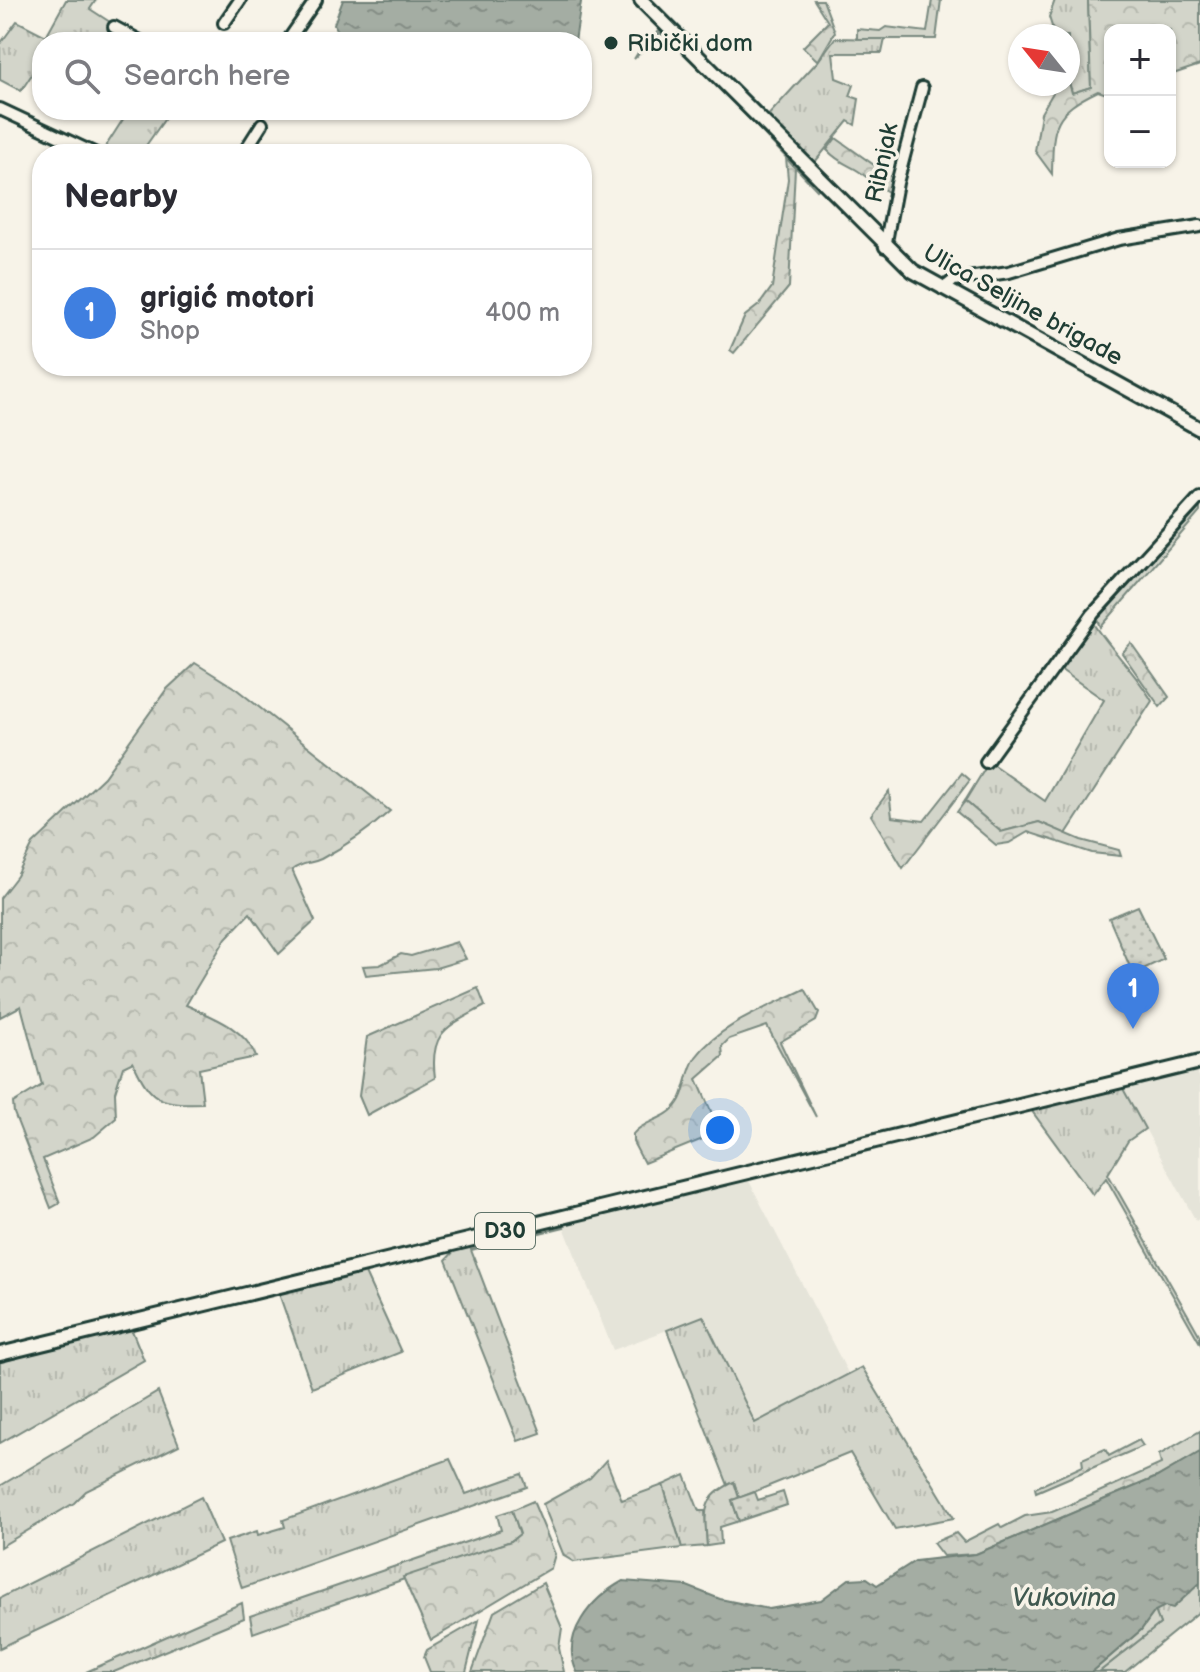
<!DOCTYPE html>
<html lang="en">
<head>
<meta charset="utf-8">
<style>
	:root { --surface:#fff; --page:#f2f2f3; --text:#2b2b33; --muted:#7c7c81; --line:#e1e1e2; --accent:#1f3d34 }
	body { margin:0; font-family:"Balsamiq Sans",sans-serif; background:var(--page); color:var(--text) }
	.controls { position:absolute; right:24px; top:24px; display:grid; overflow:hidden; border-radius:16px; box-shadow:0 2px 6px #0004 }
	.controls button { width:72px; height:72px; display:grid; place-items:center; padding:0; border:0; border-bottom:2px solid var(--line); background:var(--surface); color:var(--text); font:40px sans-serif }
	.compass { position:absolute; left:1008px; top:24px; width:72px; height:72px; border-radius:50%; background:var(--surface); box-shadow:0 2px 6px #0004; rotate:300deg }
	.you { position:absolute; left:720px; top:1130px; width:28px; height:28px; margin:-20px; border:6px solid #fff; border-radius:50%; background:#1a73e8; box-shadow:0 0 0 12px #1a73e833 }
	.badge { display:grid; place-items:center; width:52px; height:52px; border-radius:50%; background:var(--accent); color:#fff; font-size:26px; font-weight:700 }
	.pin { position:absolute; translate:-50% -66px; filter:drop-shadow(0 2px 4px #0008) }
	.pin::after { content:''; position:absolute; top:42px; width:28px; height:24px; background:inherit; clip-path:polygon(0 0,100% 0,50% 100%) }
	.list { margin:0; padding:0; list-style:none }
	h2 { display:flex; justify-content:space-between; align-items:center; height:104px; margin:0; padding:0 32px; font-size:34px }
	h2 small { font-size:26px; font-weight:400; color:var(--muted) }
	.list li { display:grid; grid-template-columns:52px 1fr auto; gap:24px; align-items:center; box-sizing:border-box; height:128px; padding:0 32px; border-top:2px solid var(--line) }
	.list b { display:block; font-size:30px; white-space:nowrap }
	.list p { margin:0; font-size:26px; white-space:nowrap; color:var(--muted) }
	.list em { font-size:26px; font-style:normal; color:var(--muted) }
	.icon { flex:none; width:44px; height:44px; fill:none; stroke:currentColor; stroke-width:2; stroke-linecap:round; stroke-linejoin:round }
	.map { position:relative; flex:none; width:1200px; height:1672px; overflow:hidden }
	.search { position:absolute; background:var(--surface); box-shadow:0 2px 6px #0004; left:32px; top:32px; width:560px; height:88px; display:flex; align-items:center; gap:20px; box-sizing:border-box; padding:0 28px; border-radius:32px; color:var(--muted); font-size:30px }
	.panel { position:absolute; background:var(--surface); box-shadow:0 2px 6px #0004; left:32px; top:144px; width:560px; height:232px; border-radius:32px }
	.map>svg:first-child { display:block }
</style>
</head>
<body>
<div class="map">
<svg width="1200" height="1672" viewBox="0 0 1200 1672">
	<defs>
		<pattern id="grass-tufts" width="24" height="20" patternUnits="userSpaceOnUse" patternTransform="scale(2)"><rect width="24" height="20" fill="#d3d5ca"/><path d="M3 7l-1-3M5 7V3M7 7l1-3M15 17l-1-3M17 17v-4M19 17l1-3" fill="none" stroke="#b5b8ae"/></pattern>
		<pattern id="forest-crowns" width="20" height="18" patternUnits="userSpaceOnUse" patternTransform="scale(2)"><rect width="20" height="18" fill="#d3d5ca"/><path d="M2 6a3 3 0 1 1 6 0M12 15a3 3 0 1 1 6 0" fill="none" stroke="#b5b8ae"/></pattern>
		<pattern id="garden-dots" width="8" height="8" patternUnits="userSpaceOnUse" patternTransform="scale(2)"><rect width="8" height="8" fill="#d3d5ca"/><path d="M2 2h.1M6 6h.1" fill="none" stroke="#b5b8ae" stroke-width="1.8" stroke-linecap="round"/></pattern>
		<pattern id="water-ripples" width="26" height="14" patternUnits="userSpaceOnUse" patternTransform="scale(2)"><rect width="26" height="14" fill="#a4ada3"/><path d="M2 4q2-2 4 0t4 0M15 11q2-2 4 0t4 0" fill="none" stroke="#858e86"/></pattern>
	</defs>
	<rect width="100%" height="100%" fill="#f7f3e8"/>
	<filter id="ink" filterUnits="userSpaceOnUse"><feTurbulence type="fractalNoise" baseFrequency=".0125" numOctaves="2"/><feDisplacementMap in="SourceGraphic" scale="16" xChannelSelector="R" yChannelSelector="G"/><feConvolveMatrix kernelMatrix="1 2 1 2 8 2 1 2 1" color-interpolation-filters="sRGB"/></filter>
	<g filter="url(#ink)">
		<!-- built -->
		<g fill="#e5e4d9">
			<polygon points="1195,1069 1200,1078 1200,1218 1196,1221 1121,1085"/>
			<polygon points="748,1179 848,1373 754,1424 703,1317 613,1350 562,1222"/>
		</g>
		<!-- grass -->
		<g fill="url(#grass-tufts)" stroke="#79897f" stroke-width="2">
			<polygon points="66,0 96,0 90,9 113,24 102,42 42,42 42,59 21,91 0,80 0,44 17,21 46,36"/>
			<polygon points="1055,0 1088,0 1091,87 1072,93 1068,79 1068,36 1055,36 1049,17"/>
			<polygon points="664,28 821,186 817,190 699,66 660,33 634,59 646,40"/>
			<polygon points="835,38 885,39 882,53 833,53 836,78 854,85 850,96 859,99 855,125 848,121 811,167 764,120 818,61"/>
			<polygon points="129,110 171,110 140,154 102,152"/>
			<polygon points="1200,500 1200,512 1101,627 1096,615"/>
			<path d="M1092,620c17,29 43,51 60,81l-86,133 -27,-12 -38,10 -36,-31 24,-39 56,39 59,-101 -47,-33z"/>
			<polygon points="1121,1085 1145,1129 1128,1141 1108,1174 1200,1336 1200,1343 1106,1178 1093,1195 1029,1107"/>
			<polygon points="562,1222 564,1227 471,1250 541,1433 518,1441 446,1260 455,1250"/>
			<polygon points="364,1271 401,1352 312,1388 278,1291"/>
			<polygon points="703,1316 755,1423 862,1367 954,1518 895,1529 850,1453 739,1498 734,1482 728,1485 667,1330"/>
			<polygon points="131,1328 144,1360 0,1443 0,1362"/>
			<polygon points="158,1392 179,1445 86,1491 74,1503 0,1547 0,1486"/>
			<polygon points="1139,1440 1143,1446 1036,1492 1035,1488 1083,1466 1082,1459 1105,1449 1109,1456"/>
			<polygon points="450,1459 466,1494 522,1474 527,1487 242,1588 227,1541 257,1531 258,1535 285,1527 283,1520"/>
			<polygon points="685,1475 699,1511 705,1511 707,1546 682,1548 663,1485"/>
			<polygon points="201,1497 221,1543 0,1648 0,1598"/>
			<polygon points="512,1510 520,1534 511,1541 253,1633 250,1616 501,1530 497,1515"/>
			<polygon points="1200,1583 1200,1611 1125,1672 1099,1672 1160,1624 1155,1611"/>
			<polygon points="242,1603 244,1618 114,1672 86,1672"/>
		</g>
		<!-- forest -->
		<g fill="url(#forest-crowns)" stroke="#79897f" stroke-width="2">
			<polygon points="814,0 823,0 835,32 818,61 803,47 828,22"/>
			<polygon points="932,0 941,0 936,39 857,39 857,29 880,31 886,27 927,32"/>
			<path d="M1088,0h112v65l-30,10v-45h-60v65l-12,-4c-46,22 -45,34 -46,83l-17,-23 6,-38 17,-29h10v-5l4,14 19,-6z"/>
			<path d="M836,138l59,42 -3,14c-11,-5 -17,-11 -27,-18 -12,-11 -23,-10 -38,-26z"/>
			<polygon points="786,158 795,168 789,287 734,353 730,350 745,316 759,305 772,287 788,179"/>
			<polygon points="1131,643 1169,697 1160,707 1122,653"/>
			<path d="M195,663l40,25 155,123c-21,19 -45,35 -69,48 -11,5 -19,3 -29,11l23,51 -36,33 -29,-41 -24,25 -40,67c27,12 59,23 70,52l-57,12 4,34c-43,1 -52,-1 -70,-41l-10,5 -8,25 1,26 -22,19 -51,22 17,44 -9,5 -37,-95 -1,-10 29,-18 -21,-79 -21,11v-119l17,-22 16,-32 71,-67 62,-87z"/>
			<polygon points="962,773 970,780 903,868 871,815 889,791 892,817 924,821"/>
			<polygon points="965,801 1001,832 1039,822 1081,840 1119,850 1121,856 1092,853 1028,832 1009,843 996,845 957,812"/>
			<polygon points="457,942 466,959 436,968 366,975 363,966 380,965 401,954 411,956"/>
			<path d="M478,988l7,18c-38,21 -56,25 -50,72l-68,37 -8,-19 8,-59z"/>
			<path d="M805,989l14,24 -3,8 -36,21 36,75 -49,-91 -38,13 -7,7 1,10 -26,23 23,53 -76,31 -11,-21v-8c11,-14 34,-14 45,-31 9,-13 8,-32 18,-46 24,-33 73,-50 109,-68z"/>
			<polygon points="1200,1431 1200,1453 1157,1477 976,1554 943,1556 933,1543 956,1533 964,1542 999,1524 1002,1528 1025,1516 1052,1512 1090,1496 1161,1464 1159,1455"/>
			<polygon points="606,1460 622,1500 663,1485 682,1548 574,1562 564,1556 543,1504 590,1478"/>
			<path d="M734,1482l5,16 -7,2 7,21 -19,6 1,17 -14,2c-2,-34 -7,-48 27,-64z"/>
			<polygon points="533,1501 555,1554 551,1568 431,1640 403,1577 511,1541 520,1534 512,1510"/>
			<polygon points="543,1583 562,1628 559,1648 564,1672 472,1672 494,1612"/>
			<polygon points="1155,1611 1160,1624 1099,1672 1092,1672 1141,1630"/>
			<polygon points="479,1620 466,1672 430,1672 424,1657 427,1650"/>
		</g>
		<!-- garden -->
		<g fill="url(#garden-dots)" stroke="#79897f" stroke-width="2">
			<polygon points="1138,906 1164,959 1133,974 1109,918"/>
			<polygon points="755,1492 758,1500 783,1492 787,1505 739,1521 732,1500"/>
		</g>
		<!-- water -->
		<g fill="url(#water-ripples)" stroke="#6f8077" stroke-width="2">
			<polygon points="343,0 581,0 581,2 575,42 344,42 334,24"/>
			<path d="M1200,1452v131l-27,25 -8,-2 -10,5 -14,19 -49,42h-515c-18,-37 15,-74 46,-91l64,5 33,13 49,10 52,-9 28,-21 18,-1 10,7 38,-24 61,-7 181,-77z"/>
		</g>
		<g fill="none" stroke-linecap="round" stroke-linejoin="round">
			<!-- minor casing -->
			<g stroke="#1f3d34" stroke-width="16">
				<g id="minor">
					<polyline points="224,23 240,0"/>
					<polyline points="114,27 142,42"/>
					<polyline points="287,42 316,0"/>
					<polyline points="0,109 96,154"/>
					<polyline points="243,154 262,124"/>
					<polyline points="885,247 897,183 922,88"/>
					<polyline points="943,289 954,280 1009,272 1119,239 1200,226"/>
					<polyline points="986,762 1093,614 1200,497"/>
				</g>
			</g>
			<!-- major casing -->
			<g stroke="#1f3d34" stroke-width="18">
				<g id="major">
					<polyline points="641,0 913,271 1200,429"/>
					<polyline points="0,1354 1200,1062"/>
				</g>
			</g>
			<!-- minor -->
			<use href="#minor" stroke="#f7f3e8" stroke-width="10"/>
			<!-- major -->
			<use href="#major" stroke="#f7f3e8" stroke-width="12"/>
		</g>
	</g>
	<!-- markers -->
	<circle fill="#1f3d34" stroke="#f7f3e8" stroke-width="3" cx="611" cy="43" r="8"/>
	<g text-anchor="middle" dominant-baseline="central" stroke-width="7" stroke-linejoin="round" paint-order="stroke">
		<!-- shield labels -->
		<rect fill="#f7f3e8" stroke="#60746a" stroke-width="2" x="475" y="1213" width="60" height="36" rx="6"/>
		<g font-size="22" font-weight="bold" fill="#1f3d34">
			<text x="505" y="1231">D30</text>
		</g>
		<!-- poi labels -->
		<g font-size="24" fill="#1f3d34" stroke="#f7f3e8" text-anchor="start">
			<text x="627" y="43">Ribički dom</text>
		</g>
		<!-- street labels -->
		<g font-size="24" fill="#1f3d34" stroke="#f7f3e8">
			<text transform="translate(882 163) rotate(-78)">Ribnjak</text>
			<text transform="translate(1023 305) rotate(29)">Ulica Seljine brigade</text>
		</g>
		<!-- water labels -->
		<g font-size="26" font-style="italic" fill="#405950" stroke="#f7f3e8">
			<text x="1064" y="1598">Vukovina</text>
		</g>
	</g>
</svg>
<div class="controls">
<button>+</button>
<button>−</button>
</div>
<svg class="compass" viewBox="-18 -18 36 36"><path d="M0-13l5 13h-10z" fill="#e53935"/><path d="M0 13l5-13h-10z" fill="#7c7c81"/></svg>
<div class="you"></div>
<div class="pin badge" style="left:1133px;top:1029px;background:#3f7fe0">1</div>
<div class="search"><svg class="icon" aria-label="search" viewBox="0 0 24 24"><circle cx="10" cy="10" r="6"/><path d="M15 15l6 6"/></svg>Search here</div>
<section class="panel">
<h2>Nearby<small></small></h2>
<ul class="list">
<li><span class="badge" style="background:#3f7fe0">1</span><div><b>grigić motori</b><p>Shop</p></div><em>400 m</em></li>
</ul>
</section>
</div>
</body>
</html>
